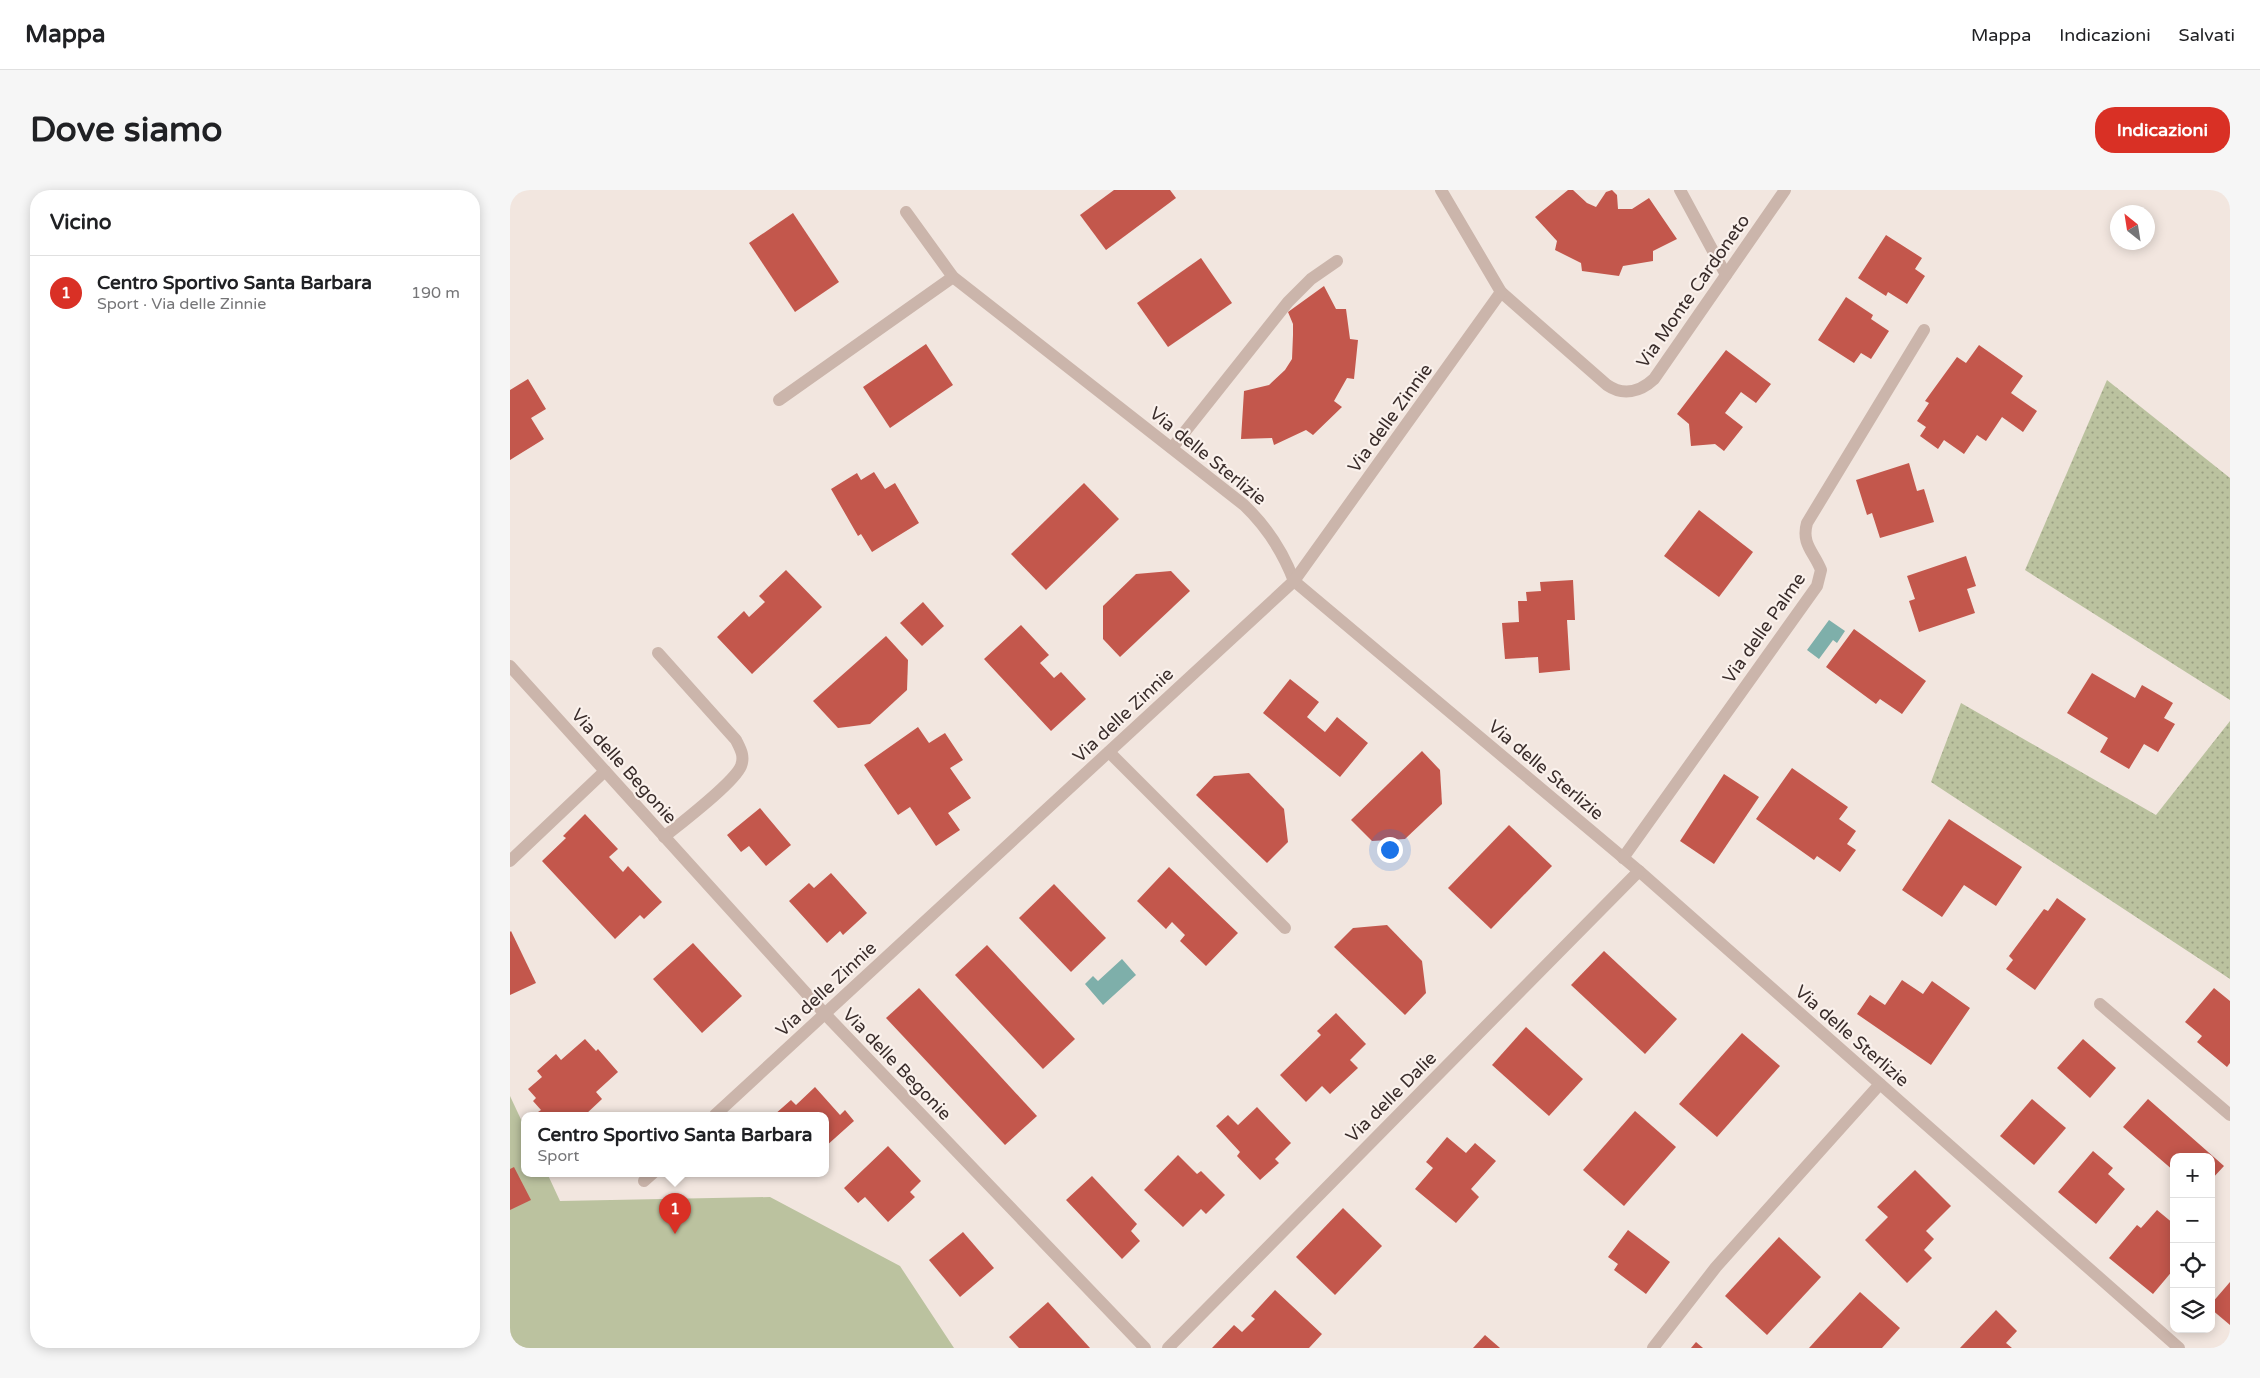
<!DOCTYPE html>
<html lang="it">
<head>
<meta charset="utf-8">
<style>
	:root { --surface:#fff; --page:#f6f6f6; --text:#202124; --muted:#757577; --line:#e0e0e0; --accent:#d93025 }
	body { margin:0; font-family:"Varela Round",sans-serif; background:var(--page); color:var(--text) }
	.controls { position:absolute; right:15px; bottom:15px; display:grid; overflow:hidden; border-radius:10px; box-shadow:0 2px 12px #0003 }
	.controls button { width:45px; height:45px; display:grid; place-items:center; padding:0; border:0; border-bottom:1px solid var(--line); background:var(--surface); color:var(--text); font:25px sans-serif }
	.compass { position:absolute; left:1600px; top:15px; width:45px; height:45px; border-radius:50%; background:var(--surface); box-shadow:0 2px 12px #0003; rotate:330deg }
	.you { position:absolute; left:879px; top:659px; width:18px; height:18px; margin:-12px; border:4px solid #fff; border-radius:50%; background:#1a73e8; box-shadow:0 0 0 8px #1a73e833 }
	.badge { display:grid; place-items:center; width:32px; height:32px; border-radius:50%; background:var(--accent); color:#fff; font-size:16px; font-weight:700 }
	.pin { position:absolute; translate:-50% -41px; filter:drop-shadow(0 1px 2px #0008) }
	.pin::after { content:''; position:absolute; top:26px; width:18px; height:15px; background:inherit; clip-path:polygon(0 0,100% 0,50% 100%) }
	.popup { position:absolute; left:11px; top:922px; width:308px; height:65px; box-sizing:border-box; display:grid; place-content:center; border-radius:10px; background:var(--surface); filter:drop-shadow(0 1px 4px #0005); font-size:16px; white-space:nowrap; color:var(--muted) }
	.popup b { font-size:19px; color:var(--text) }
	.popup::after { content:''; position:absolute; left:50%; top:100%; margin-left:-10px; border:10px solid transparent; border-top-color:var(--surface) }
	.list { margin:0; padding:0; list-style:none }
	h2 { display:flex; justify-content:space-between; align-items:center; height:65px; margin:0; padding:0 20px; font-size:21px }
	h2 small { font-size:16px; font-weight:400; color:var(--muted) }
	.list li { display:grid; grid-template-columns:32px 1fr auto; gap:15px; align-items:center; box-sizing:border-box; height:75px; padding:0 20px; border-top:1px solid var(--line) }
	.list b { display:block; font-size:19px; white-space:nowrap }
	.list p { margin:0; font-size:16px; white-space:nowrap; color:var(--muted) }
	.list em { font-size:16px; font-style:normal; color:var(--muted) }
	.icon { flex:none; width:28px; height:28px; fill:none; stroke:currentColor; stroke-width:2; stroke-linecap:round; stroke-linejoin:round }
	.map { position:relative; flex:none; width:1720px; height:1158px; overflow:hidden; border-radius:20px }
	header { display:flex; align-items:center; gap:30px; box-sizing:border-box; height:70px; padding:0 25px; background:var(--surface); border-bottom:1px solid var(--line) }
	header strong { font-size:24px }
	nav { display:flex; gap:28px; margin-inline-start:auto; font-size:18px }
	.intro { display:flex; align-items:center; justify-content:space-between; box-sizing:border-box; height:120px; padding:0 30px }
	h1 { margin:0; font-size:35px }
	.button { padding:12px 22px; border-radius:20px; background:var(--accent); color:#fff; font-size:18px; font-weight:700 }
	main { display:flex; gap:30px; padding:0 30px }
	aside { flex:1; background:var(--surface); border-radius:20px; box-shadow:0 2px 12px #0003 }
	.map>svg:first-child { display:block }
</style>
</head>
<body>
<header>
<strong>Mappa</strong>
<nav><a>Mappa</a><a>Indicazioni</a><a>Salvati</a></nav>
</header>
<div class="intro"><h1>Dove siamo</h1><a class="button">Indicazioni</a></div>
<main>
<aside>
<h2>Vicino<small></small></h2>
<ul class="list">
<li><span class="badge">1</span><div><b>Centro Sportivo Santa Barbara</b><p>Sport · Via delle Zinnie</p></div><em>190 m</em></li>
</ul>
</aside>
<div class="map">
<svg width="1720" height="1158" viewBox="0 0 1720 1158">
	<defs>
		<pattern id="grass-dots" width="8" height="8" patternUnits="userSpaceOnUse" patternTransform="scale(1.25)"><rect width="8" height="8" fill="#bbc29f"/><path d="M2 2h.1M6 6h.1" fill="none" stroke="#999e82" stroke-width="1.8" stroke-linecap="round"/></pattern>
	</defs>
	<rect width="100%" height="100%" fill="#f2e6df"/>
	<!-- grass -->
	<g fill="url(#grass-dots)">
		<polygon points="1597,190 1720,288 1720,510 1515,380"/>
		<polygon points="1451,513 1646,625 1720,531 1720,789 1421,592"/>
	</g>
	<!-- garden -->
	<polygon fill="#bbc29f" points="0,906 15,938 15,983 37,983 50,1011 260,1007 390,1076 444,1158 0,1158"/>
	<!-- water -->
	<g fill="#7eafaa">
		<polygon points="1319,430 1335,441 1327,453 1323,450 1309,469 1297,460"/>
		<polygon points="612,769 626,785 593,815 575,794 583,786 588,791"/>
	</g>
	<!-- building -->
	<g fill="#c3574c">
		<polygon points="604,0 660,0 666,8 596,60 570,25"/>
		<polygon points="1058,0 1063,0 1077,13 1086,17 1096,2 1102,0 1107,5 1108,19 1122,19 1139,8 1167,49 1143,61 1143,71 1113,76 1109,86 1072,81 1071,73 1045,60 1047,51 1025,27"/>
		<polygon points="283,23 329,92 285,122 239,53"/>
		<polygon points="1376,45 1412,68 1405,79 1415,86 1397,114 1378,102 1376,106 1348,88"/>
		<polygon points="691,68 722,113 658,157 627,113"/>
		<polygon points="814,96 826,119 836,119 840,149 848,150 844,189 837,188 824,211 832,217 803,245 796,240 764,255 762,248 731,249 734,201 759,195 775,180 782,169 783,145 783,134 778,122"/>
		<polygon points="1336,107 1363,125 1361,129 1379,141 1361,169 1351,163 1344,173 1308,150"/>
		<polygon points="416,154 443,195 380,238 353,197"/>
		<polygon points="1469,155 1513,186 1501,203 1527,221 1513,242 1492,227 1476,251 1467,245 1454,264 1434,250 1428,259 1410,246 1416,237 1407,231 1419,213 1415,211 1447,167 1456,173"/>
		<polygon points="1216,160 1261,194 1246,213 1231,202 1215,223 1233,237 1214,261 1205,254 1181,256 1179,234 1167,224"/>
		<polygon points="18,189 36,219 21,228 34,249 0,270 0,200"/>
		<polygon points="1399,273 1407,301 1414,299 1424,332 1370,348 1362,323 1357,325 1346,290"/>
		<polygon points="364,282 375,299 385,293 409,333 362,362 351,344 348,346 321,299 347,283 351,290"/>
		<polygon points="574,293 609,329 536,400 501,364"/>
		<polygon points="1189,320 1243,362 1209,407 1154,366"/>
		<polygon points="1456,366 1466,396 1457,399 1465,423 1409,442 1399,411 1405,409 1397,386"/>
		<polygon points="276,380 312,417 242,484 207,447 234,421 239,427 255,412 249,406"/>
		<polygon points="661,381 680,401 610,467 593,449 593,416 626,384"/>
		<polygon points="1063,390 1065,430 1057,430 1060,480 1029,483 1028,467 995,469 992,433 1009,432 1008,411 1017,411 1016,402 1031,401 1030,392"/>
		<polygon points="413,412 434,436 412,456 390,433"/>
		<polygon points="511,435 539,465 530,473 544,488 551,482 576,509 541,541 474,469"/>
		<polygon points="1344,439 1416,491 1392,524 1370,509 1366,514 1316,477"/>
		<polygon points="376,446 398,470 397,500 360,534 328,538 303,511"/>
		<polygon points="1582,483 1625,508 1632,495 1663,513 1654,528 1665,534 1648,562 1634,554 1619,579 1590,562 1598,548 1557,523"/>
		<polygon points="780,489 809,512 797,527 815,542 827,527 858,553 830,587 753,523"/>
		<polygon points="408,537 419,553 435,543 453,570 440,578 461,608 438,623 450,640 426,656 400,617 388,625 354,575"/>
		<polygon points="912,561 930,580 932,614 895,649 862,651 841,630"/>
		<polygon points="1282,578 1338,617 1329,629 1346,641 1337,654 1346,660 1330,682 1307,666 1304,670 1246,629"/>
		<polygon points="739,583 774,619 778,652 757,673 686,605 704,586"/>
		<polygon points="1214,584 1249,607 1204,674 1170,651"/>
		<polygon points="250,618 281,655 256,676 239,656 231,662 217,645"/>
		<polygon points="75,624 108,659 99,667 113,682 118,676 152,712 134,729 130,725 105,749 32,671 56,648 53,646"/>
		<polygon points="1439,629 1512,677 1486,716 1454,695 1432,727 1392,700"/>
		<polygon points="999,635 1042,676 981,739 938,698"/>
		<polygon points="659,677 728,743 696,776 670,751 675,745 662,732 656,739 627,711"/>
		<polygon points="321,683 357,723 333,745 330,741 317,753 279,711 299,693 304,698"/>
		<polygon points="544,694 596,748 561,782 509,728"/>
		<polygon points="1547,708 1576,729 1525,800 1496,779 1503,770 1499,766 1534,719 1538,721"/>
		<polygon points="877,735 912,771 916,803 895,825 824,757 843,738"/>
		<polygon points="1,741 26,793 0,805 0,742"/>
		<polygon points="183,753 232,806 192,843 143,789"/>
		<polygon points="477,755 565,849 533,879 445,785"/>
		<polygon points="1094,761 1167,829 1135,864 1061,795"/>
		<polygon points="1392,790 1413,804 1422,791 1460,818 1421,875 1347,824 1360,805 1375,815"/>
		<polygon points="409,798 527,926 495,955 376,828"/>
		<polygon points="1704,798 1720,811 1720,873 1717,877 1687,852 1692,846 1675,832"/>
		<polygon points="826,823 856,854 840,870 848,878 820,904 812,896 796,912 770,885 811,845 807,841"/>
		<polygon points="1016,837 1073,889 1039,926 982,875"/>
		<polygon points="1232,843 1270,876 1207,947 1169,914"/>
		<polygon points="75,849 86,861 88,859 108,882 86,902 92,909 75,925 59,925 57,923 55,925 31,925 28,922 31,920 23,911 26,908 18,899 32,887 27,881 46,864 51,870"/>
		<polygon points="1573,849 1606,878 1580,908 1547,878"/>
		<polygon points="305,897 330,925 335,920 344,931 315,957 315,925 264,925 281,910 286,915"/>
		<polygon points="1522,909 1556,938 1524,975 1490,946"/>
		<polygon points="1638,909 1714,976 1701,990 1701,967 1664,967 1664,981 1613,937"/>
		<polygon points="747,917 781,953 765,969 769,973 750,990 727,966 730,962 706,936 718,925 728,935"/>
		<polygon points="1125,921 1166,957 1114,1016 1073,980"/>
		<polygon points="937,947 956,963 965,953 986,971 961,999 969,1007 946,1033 905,999 923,978 916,972"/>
		<polygon points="378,956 411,991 400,1002 405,1007 378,1032 355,1007 348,1013 334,998"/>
		<polygon points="1583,961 1603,978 1598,984 1615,999 1586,1034 1548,1002"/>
		<polygon points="668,965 687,984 691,981 715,1005 696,1024 691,1019 673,1037 634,1000"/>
		<polygon points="4,977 21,1010 0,1020 0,979"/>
		<polygon points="1405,980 1441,1016 1416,1041 1424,1049 1414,1060 1422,1068 1397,1093 1355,1050 1378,1027 1367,1017"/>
		<polygon points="582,986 627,1034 621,1041 630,1051 612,1069 556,1010"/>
		<polygon points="833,1018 872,1056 825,1105 786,1067"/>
		<polygon points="1647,1020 1664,1034 1664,1079 1643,1104 1599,1068 1627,1035 1631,1038"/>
		<polygon points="1118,1040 1160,1072 1136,1104 1104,1080 1108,1074 1098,1067"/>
		<polygon points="453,1042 484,1078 450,1107 419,1070"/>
		<polygon points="1269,1047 1311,1087 1257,1145 1215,1106"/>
		<polygon points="1720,1092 1720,1135 1701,1119 1701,1114"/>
		<polygon points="765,1100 812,1144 799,1158 702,1158 724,1135 732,1142 745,1129 741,1126"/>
		<polygon points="1350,1102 1390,1138 1372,1158 1299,1158"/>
		<polygon points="538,1112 580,1158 509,1158 499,1147"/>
		<polygon points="1486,1120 1507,1141 1496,1153 1502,1158 1450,1158"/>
		<polygon points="975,1145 990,1158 963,1158"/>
		<polygon points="1186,1152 1193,1158 1181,1158"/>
	</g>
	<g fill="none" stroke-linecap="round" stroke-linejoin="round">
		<!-- street -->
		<g stroke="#cbb5ab" stroke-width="12">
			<path d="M931,0l60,102 106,93c16,11 33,7 47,-6l131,-189"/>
			<polyline points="1170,0 1216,85"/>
			<path d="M396,22l47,65 291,228c23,22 39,47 50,76l345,290 540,477"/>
			<polyline points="269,210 443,87"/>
			<polyline points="662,258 778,112 801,89 827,71"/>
			<path d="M148,463l78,87c4,8 9,16 5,26 -7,17 -60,57 -77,71"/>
			<polyline points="0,476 315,824 635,1158"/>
			<polyline points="599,562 775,738"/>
			<path d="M1113,668l194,-272 4,-16c-7,-18 -20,-26 -14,-47l117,-193"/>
			<polyline points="0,671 95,581"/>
			<polyline points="1590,814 1720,925"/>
			<polyline points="205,925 784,391 991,102"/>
			<polyline points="134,991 143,983"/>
			<polyline points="658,1158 1129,681"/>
			<polyline points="1143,1158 1206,1077 1370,894"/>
		</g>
	</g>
	<g text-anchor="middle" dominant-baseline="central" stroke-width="4.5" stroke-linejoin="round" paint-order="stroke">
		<!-- street labels -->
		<g font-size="18" fill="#392c2a" stroke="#faf1ec">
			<text transform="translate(1183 101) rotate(-55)">Via Monte Cardoneto</text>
			<text transform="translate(880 228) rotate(-54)">Via delle Zinnie</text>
			<text transform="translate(698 266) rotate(39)">Via delle Sterlizie</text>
			<text transform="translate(1254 438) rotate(-55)">Via delle Palme</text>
			<text transform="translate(613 525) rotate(-43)">Via delle Zinnie</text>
			<text transform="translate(114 576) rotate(48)">Via delle Begonie</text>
			<text transform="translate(1036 580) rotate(40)">Via delle Sterlizie</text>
			<text transform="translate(316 799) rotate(-43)">Via delle Zinnie</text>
			<text transform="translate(1342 846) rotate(41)">Via delle Sterlizie</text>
			<text transform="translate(387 874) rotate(46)">Via delle Begonie</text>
			<text transform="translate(881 907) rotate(-45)">Via delle Dalie</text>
		</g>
	</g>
</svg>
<div class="controls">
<button>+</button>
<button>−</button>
<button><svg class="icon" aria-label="locate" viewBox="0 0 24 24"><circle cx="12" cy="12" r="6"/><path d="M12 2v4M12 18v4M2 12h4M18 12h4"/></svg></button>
<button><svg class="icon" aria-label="layers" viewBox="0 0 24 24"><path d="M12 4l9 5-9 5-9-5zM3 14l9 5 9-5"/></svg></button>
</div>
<svg class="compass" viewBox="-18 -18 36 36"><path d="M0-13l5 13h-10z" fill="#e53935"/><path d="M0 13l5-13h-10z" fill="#757577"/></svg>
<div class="you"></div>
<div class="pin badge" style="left:165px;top:1044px">1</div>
<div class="popup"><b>Centro Sportivo Santa Barbara</b>Sport</div>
</div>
</main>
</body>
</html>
